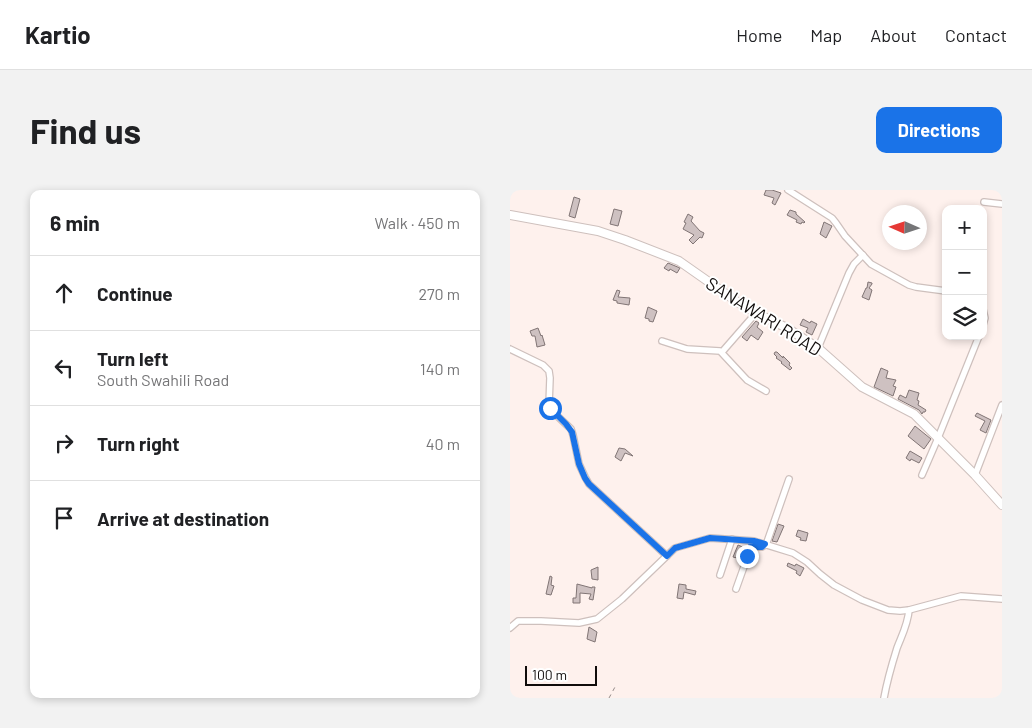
<!DOCTYPE html>
<html lang="en">
<head>
<meta charset="utf-8">
<style>
	:root { --surface:#fff; --page:#f2f2f2; --text:#202124; --muted:#757577; --line:#e0e0e0; --accent:#1a73e8 }
	body { margin:0; font-family:Barlow,sans-serif; background:var(--page); color:var(--text) }
	.controls { position:absolute; right:15px; top:15px; display:grid; overflow:hidden; border-radius:10px; box-shadow:0 2px 8px #0003 }
	.controls button { width:45px; height:45px; display:grid; place-items:center; padding:0; border:0; border-bottom:1px solid var(--line); background:var(--surface); color:var(--text); font:25px sans-serif }
	.compass { position:absolute; left:372px; top:15px; width:45px; height:45px; border-radius:50%; background:var(--surface); box-shadow:0 2px 8px #0003; rotate:273deg }
	.scale { position:absolute; left:15px; bottom:12px; width:72px; box-sizing:border-box; padding-left:5px; border:2px solid #100c0b; border-top:0; font-size:14px; line-height:18px; white-space:nowrap; color:#100c0b; -webkit-text-stroke:4px #fff; paint-order:stroke }
	.stop { position:absolute; width:15px; height:15px; margin:-11px; border:4px solid #1a73e8; border-radius:50%; background:#fff }
	.stop.end { background:#1a73e8; border-color:#fff; box-shadow:0 1px 5px #0008 }
	.list { margin:0; padding:0; list-style:none }
	h2 { display:flex; justify-content:space-between; align-items:center; height:65px; margin:0; padding:0 20px; font-size:21px }
	h2 small { font-size:16px; font-weight:400; color:var(--muted) }
	.list li { display:grid; grid-template-columns:32px 1fr auto; gap:15px; align-items:center; box-sizing:border-box; height:75px; padding:0 20px; border-top:1px solid var(--line) }
	.list b { display:block; font-size:19px; white-space:nowrap }
	.list p { margin:0; font-size:16px; white-space:nowrap; color:var(--muted) }
	.list em { font-size:16px; font-style:normal; color:var(--muted) }
	.icon { flex:none; width:28px; height:28px; fill:none; stroke:currentColor; stroke-width:2; stroke-linecap:round; stroke-linejoin:round }
	.map { position:relative; flex:none; width:492px; height:508px; overflow:hidden; border-radius:10px }
	header { display:flex; align-items:center; gap:30px; box-sizing:border-box; height:70px; padding:0 25px; background:var(--surface); border-bottom:1px solid var(--line) }
	header strong { font-size:24px }
	nav { display:flex; gap:28px; margin-inline-start:auto; font-size:18px }
	.intro { display:flex; align-items:center; justify-content:space-between; box-sizing:border-box; height:120px; padding:0 30px }
	h1 { margin:0; font-size:35px }
	.button { padding:12px 22px; border-radius:10px; background:var(--accent); color:#fff; font-size:18px; font-weight:700 }
	main { display:flex; gap:30px; padding:0 30px }
	aside { flex:1; background:var(--surface); border-radius:10px; box-shadow:0 2px 8px #0003 }
	.map>svg:first-child { display:block }
</style>
</head>
<body>
<header>
<strong>Kartio</strong>
<nav><a>Home</a><a>Map</a><a>About</a><a>Contact</a></nav>
</header>
<div class="intro"><h1>Find us</h1><a class="button">Directions</a></div>
<main>
<aside>
<h2>6 min<small>Walk · 450 m</small></h2>
<ul class="list">
<li><svg class="icon" aria-label="ahead" viewBox="0 0 24 24"><path d="M12 20V5M6 11l6-6 6 6"/></svg><div><b>Continue</b></div><em>270 m</em></li>
<li><svg class="icon" aria-label="left" viewBox="0 0 24 24"><path d="M17 20v-9H6M10 6l-5 5 5 5"/></svg><div><b>Turn left</b><p>South Swahili Road</p></div><em>140 m</em></li>
<li><svg class="icon" aria-label="right" viewBox="0 0 24 24"><path d="M7 20v-9h11M14 6l5 5-5 5"/></svg><div><b>Turn right</b></div><em>40 m</em></li>
<li><svg class="icon" aria-label="arrive" viewBox="0 0 24 24"><path d="M6 21V4h12l-3 4 3 4H6"/></svg><div><b>Arrive at destination</b></div></li>
</ul>
</aside>
<div class="map">
<svg width="492" height="508" viewBox="0 0 492 508">
	<rect width="100%" height="100%" fill="#fef1ed"/>
	<!-- building -->
	<g fill="#cec1c1" stroke="#817575">
		<polygon points="256,0 262,0 271,3 265,15 262,13 264,8 254,5"/>
		<polygon points="64,7 70,9 65,28 59,26"/>
		<polygon points="104,19 112,21 108,36 100,34"/>
		<polygon points="280,20 286,22 286,24 295,32 294,33 292,32 291,34 286,32 287,30 277,25"/>
		<polygon points="178,24 183,27 181,31 190,41 194,43 192,48 190,47 183,54 179,50 184,45 173,39 176,33 174,32"/>
		<polygon points="314,32 322,36 316,48 310,44"/>
		<polygon points="158,73 170,78 167,83 160,79 159,81 154,78"/>
		<polygon points="358,92 362,93 362,94 359,98 362,100 359,110 352,107 356,98 357,98"/>
		<polygon points="107,100 110,101 108,107 120,108 119,115 107,113 107,111 103,110"/>
		<polygon points="138,117 147,121 143,132 139,131 139,129 135,128"/>
		<polygon points="293,129 300,133 301,131 307,134 302,145 296,142 298,138 290,135"/>
		<polygon points="246,131 249,133 247,137 253,142 248,150 241,145 237,151 232,147"/>
		<polygon points="28,138 31,146 32,145 35,155 27,157 25,146 22,146 20,141"/>
		<polygon points="265,162 267,162 273,168 273,166 280,173 279,175 282,178 280,180 271,173 272,172 266,168 267,167 264,164"/>
		<polygon points="371,178 378,181 376,188 386,190 383,196 386,197 383,206 364,197"/>
		<polygon points="399,200 409,203 407,210 409,211 408,215 416,220 415,222 413,222 412,224 409,220 388,209 390,205 396,208"/>
		<polygon points="467,223 481,230 476,243 470,240 475,231 465,226"/>
		<polygon points="405,236 421,249 414,259 398,246"/>
		<polygon points="109,258 115,259 123,266 115,263 111,271 105,267"/>
		<polygon points="400,261 412,268 409,273 401,269 400,271 396,268"/>
		<polygon points="268,334 274,336 267,352 262,351"/>
		<polygon points="288,340 298,343 296,351 290,350 291,348 286,346"/>
		<polygon points="228,355 235,358 231,366 231,369 223,367"/>
		<polygon points="278,373 285,376 286,374 294,378 290,386 286,383 287,381 277,376"/>
		<polygon points="88,377 88,390 82,389 81,380"/>
		<polygon points="40,386 42,387 41,395 44,396 41,405 36,404"/>
		<polygon points="67,394 82,398 82,397 85,397 83,410 79,409 81,404 70,403 70,413 63,413 63,408 66,408"/>
		<polygon points="169,394 176,395 176,399 186,401 185,405 174,402 173,409 167,408"/>
		<polygon points="79,437 87,442 85,452 77,449"/>
	</g>
	<g fill="none" stroke-linecap="round" stroke-linejoin="round">
		<!-- minor casing -->
		<g stroke="#cec0bd" stroke-width="8">
			<g id="minor">
				<polyline points="278,0 322,28 326,33 335,46 361,74 399,95 406,97 436,101"/>
				<polyline points="474,12 492,14"/>
				<polyline points="473,119 475,128 473,135"/>
				<polyline points="152,151 177,159 210,161 237,190 256,201"/>
				<polyline points="308,158 339,83 344,74 353,65"/>
				<polyline points="0,159 33,175 39,181 40,188 39,215 41,220 61,239 63,245 69,274 75,287 79,294 157,366"/>
				<polyline points="212,162 246,123"/>
				<polyline points="412,285 428,248 469,146"/>
				<polyline points="465,285 492,215"/>
				<polyline points="256,355 279,289"/>
				<polyline points="210,385 222,349"/>
				<polyline points="226,399 241,357 252,357 255,355"/>
				<polyline points="0,438 8,431 31,431 69,433 87,429 112,409 165,358 200,348 244,351 283,363 297,372 310,384 324,395 352,410 378,420 390,421 399,420 451,406 492,409"/>
				<path d="M374,508c3,-17 8,-34 13,-50 5,-13 11,-24 12,-38"/>
			</g>
		</g>
		<!-- tertiary casing -->
		<g stroke="#cec0bd" stroke-width="10">
			<polyline id="tertiary" points="0,25 88,41 115,50 169,71 226,111 246,123 277,138 308,158 352,197 404,224 465,285 492,315"/>
		</g>
		<!-- path -->
		<polyline stroke="#958c8a" stroke-width="1" stroke-dasharray="4 4" stroke-linecap="butt" points="99,508 105,497"/>
		<!-- minor -->
		<use href="#minor" stroke="#fff" stroke-width="5.5"/>
		<!-- tertiary -->
		<use href="#tertiary" stroke="#fff" stroke-width="8"/>
	</g>
	<g fill="none" stroke-linecap="round" stroke-linejoin="round">
		<!-- route -->
		<polyline stroke="#1a73e8" stroke-width="6" points="40,218 56,234 62,242 69,274 75,288 79,294 157,366 165,358 200,348 244,351 255,354 252,357 240,357 237,366"/>
	</g>
	<g text-anchor="middle" dominant-baseline="central" stroke-width="4" stroke-linejoin="round" paint-order="stroke">
		<!-- street labels -->
		<g font-size="18" fill="#100c0b" stroke="#fff">
			<text transform="translate(254 126) rotate(32)">SANAWARI ROAD</text>
		</g>
	</g>
</svg>
<div class="controls">
<button>+</button>
<button>−</button>
<button><svg class="icon" aria-label="layers" viewBox="0 0 24 24"><path d="M12 4l9 5-9 5-9-5zM3 14l9 5 9-5"/></svg></button>
</div>
<svg class="compass" viewBox="-18 -18 36 36"><path d="M0-13l5 13h-10z" fill="#e53935"/><path d="M0 13l5-13h-10z" fill="#757577"/></svg>
<div class="scale">100 m</div>
<div class="stop" style="left:40px;top:218px"></div>
<div class="stop end" style="left:237px;top:366px"></div>
</div>
</main>
</body>
</html>
